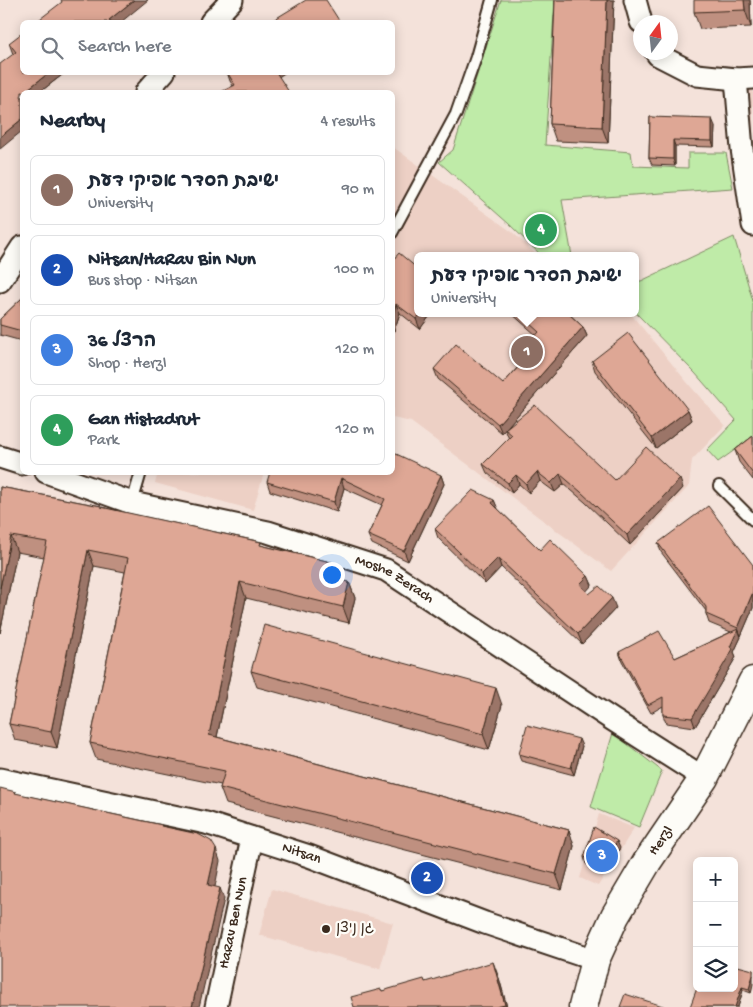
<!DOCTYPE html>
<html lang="en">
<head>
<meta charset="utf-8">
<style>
	:root { --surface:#fff; --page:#f2f2f3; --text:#1f2937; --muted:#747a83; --line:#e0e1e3; --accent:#d93025 }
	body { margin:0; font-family:"Gochi Hand","Playpen Sans Hebrew",sans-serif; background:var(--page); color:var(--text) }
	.controls { position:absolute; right:15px; bottom:15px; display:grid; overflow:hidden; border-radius:8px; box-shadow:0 2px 12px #0003 }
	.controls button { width:45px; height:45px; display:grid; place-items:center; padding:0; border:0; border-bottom:1px solid var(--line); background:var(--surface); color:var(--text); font:25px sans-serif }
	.compass { position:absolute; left:633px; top:15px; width:45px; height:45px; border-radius:50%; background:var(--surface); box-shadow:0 2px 12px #0003; rotate:15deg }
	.you { position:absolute; left:331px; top:574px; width:18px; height:18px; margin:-12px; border:4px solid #fff; border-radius:50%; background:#1a73e8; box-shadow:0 0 0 8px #1a73e833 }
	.badge { display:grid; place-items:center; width:32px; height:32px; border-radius:50%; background:var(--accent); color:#fff; font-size:16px; font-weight:700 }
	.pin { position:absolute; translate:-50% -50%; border:2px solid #fff; box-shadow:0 1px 5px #0006 }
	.popup { position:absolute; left:414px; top:252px; width:225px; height:65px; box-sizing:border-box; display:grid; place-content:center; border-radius:8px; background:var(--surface); filter:drop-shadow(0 1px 4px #0005); font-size:16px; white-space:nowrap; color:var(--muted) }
	.popup b { font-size:19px; color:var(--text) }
	.popup::after { content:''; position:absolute; left:50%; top:100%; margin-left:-10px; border:10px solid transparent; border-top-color:var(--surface) }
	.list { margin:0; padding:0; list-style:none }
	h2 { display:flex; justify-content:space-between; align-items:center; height:65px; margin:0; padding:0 20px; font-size:21px }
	h2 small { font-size:16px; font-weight:400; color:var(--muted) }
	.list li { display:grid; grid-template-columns:32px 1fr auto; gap:15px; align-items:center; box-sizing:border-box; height:70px; margin:0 10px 10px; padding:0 10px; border:1px solid var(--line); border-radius:8px }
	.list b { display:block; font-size:19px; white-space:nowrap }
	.list p { margin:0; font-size:16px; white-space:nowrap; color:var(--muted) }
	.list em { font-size:16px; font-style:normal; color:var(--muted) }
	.icon { flex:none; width:28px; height:28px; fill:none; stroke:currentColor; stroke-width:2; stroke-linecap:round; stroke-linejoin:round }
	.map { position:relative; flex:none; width:753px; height:1007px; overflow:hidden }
	.search { position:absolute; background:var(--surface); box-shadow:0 2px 12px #0003; left:20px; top:20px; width:375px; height:55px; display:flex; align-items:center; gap:12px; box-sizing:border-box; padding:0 18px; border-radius:8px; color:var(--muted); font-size:19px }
	.panel { position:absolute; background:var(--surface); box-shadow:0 2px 12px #0003; left:20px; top:90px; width:375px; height:385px; border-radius:8px }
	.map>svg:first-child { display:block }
</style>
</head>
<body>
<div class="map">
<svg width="753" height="1007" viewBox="0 0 753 1007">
	<rect width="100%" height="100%" fill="#f4e2da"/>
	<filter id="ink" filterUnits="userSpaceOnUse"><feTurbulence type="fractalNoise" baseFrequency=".02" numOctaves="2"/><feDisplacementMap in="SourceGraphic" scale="10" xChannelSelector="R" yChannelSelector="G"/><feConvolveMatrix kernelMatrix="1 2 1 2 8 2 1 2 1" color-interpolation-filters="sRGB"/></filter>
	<g filter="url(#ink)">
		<!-- built -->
		<g fill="#edd0c5">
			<polygon points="745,89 753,89 753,165"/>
			<polygon points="393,147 512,232 538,256 418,256 418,313 601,313 604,316 610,313 630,313 691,387 725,425 692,460 689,486 611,571 411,422 393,418"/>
			<polygon points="158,473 158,472 264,473 253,510 155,483"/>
			<polygon points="599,814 634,828 598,886 580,878"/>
			<polygon points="272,889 393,923 380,969 259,935"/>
		</g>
		<!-- green -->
		<g fill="#bfeba8" stroke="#7d8a63">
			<polygon points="501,0 555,0 545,145 631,152 633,166 688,168 688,153 726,153 733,188 562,200 572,256 542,256 509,224 439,162 453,150"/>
			<polygon points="734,237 753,301 753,437 718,462 707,450 736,420 695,373 636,313 636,281 641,281"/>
			<polygon points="613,733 662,771 639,827 591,807"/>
		</g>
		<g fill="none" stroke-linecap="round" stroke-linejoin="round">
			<!-- lane casing -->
			<g stroke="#3b2a1e" stroke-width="14">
				<g id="lane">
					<polyline points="392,233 456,114 476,57 492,0"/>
					<polyline points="719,486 753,520"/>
					<polyline points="132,503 141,472"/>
				</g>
			</g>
			<!-- street casing -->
			<g stroke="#3b2a1e" stroke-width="25">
				<g id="street">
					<polyline points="635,0 641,22"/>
					<polyline points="211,22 232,0"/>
					<polyline points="656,52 658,55 697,75 736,79 753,78"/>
					<polyline points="736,79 742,149 753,225"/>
					<polyline points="146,92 164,72"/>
					<polyline points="0,281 22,247"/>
					<polyline points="0,457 22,464"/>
					<path id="s1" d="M46,472l86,31 136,29 118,38 227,150 91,58"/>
					<path id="s2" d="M0,779l206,44 103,33 176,67 110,37"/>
					<path id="s3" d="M216,1007l36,-169"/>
				</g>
			</g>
			<!-- secondary casing -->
			<g stroke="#3b2a1e" stroke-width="31">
				<g id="secondary">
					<path id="s4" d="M583,1007l12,-47 20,-44 32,-54 57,-84 49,-97"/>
				</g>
			</g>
			<!-- lane -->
			<use href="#lane" stroke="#fdfcf7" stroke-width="10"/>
			<!-- street -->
			<use href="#street" stroke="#fdfcf7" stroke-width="21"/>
			<!-- secondary -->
			<use href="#secondary" stroke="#fdfcf7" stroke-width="28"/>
		</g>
		<!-- wall -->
		<g fill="#bf9080" stroke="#3b2a1e">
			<polygon points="555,0 614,0 608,143 556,141 550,124"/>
			<polygon points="750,0 751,27 700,29 694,12"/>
			<polygon points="9,43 66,72 40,92 22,92 13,54"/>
			<polygon points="227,72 279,77 233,86 230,81"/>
			<polygon points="650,117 715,126 714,147 675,146 675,166 652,165 649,158"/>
			<polygon points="392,261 418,313 432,313 420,329 400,313 392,337"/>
			<polygon points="22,298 22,341 0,335 0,319"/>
			<polygon points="511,313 568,313 583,327 587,336 506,428 615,480 683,488 630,545 585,502 564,484 555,492 540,481 529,493 519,484 512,493 487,473 483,464 509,439 505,429 502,433 438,379 434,369 503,384 527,357 524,349 536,335"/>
			<polygon points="592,361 688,410 692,420 656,448 595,371"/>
			<polygon points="753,436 753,480 739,462 735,450"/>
			<polygon points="441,475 444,484 408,561 372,544 368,535 382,505 344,488 337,512 270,491 267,482"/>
			<polygon points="0,487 101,506 101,507 335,563 340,579 340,580 349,582 355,598 349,623 246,598 217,737 569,830 574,846 562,890 226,804 220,788 221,785 96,759 90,743 125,572 94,566 57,748 15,740 9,724 44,557 17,552 0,633"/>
			<polygon points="494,500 497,508 540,550 588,576 592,585 586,591 589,594 616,608 582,644 501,567 485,584 438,538 435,529"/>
			<polygon points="658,543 753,565 753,608 741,636 740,636 741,637 734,652 736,657 695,727 666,723 663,715 663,706 651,713 622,661 619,652 675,658 731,632 709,623 706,614 706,611 661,552"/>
			<polygon points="251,671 502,705 489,750 257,687"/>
			<polygon points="582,746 574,775 521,761 519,754"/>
			<polygon points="620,848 605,871 586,864 584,857"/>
			<polygon points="753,970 751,993 743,990 738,1007 690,1007"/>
			<polygon points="499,978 507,1007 354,1007 382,991 425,982"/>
		</g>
		<!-- shaded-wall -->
		<g fill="#9b7568" stroke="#3b2a1e">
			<polygon points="134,0 148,0 121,22 110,22 109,20"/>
			<polygon points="607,0 614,0 608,143 602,127"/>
			<polygon points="744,0 750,0 751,27 745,10"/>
			<polygon points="50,72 66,72 40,92 24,92"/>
			<polygon points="275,72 286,72 277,78"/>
			<polygon points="22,119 22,131 0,149 0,137"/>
			<polygon points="712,119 715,126 714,147 712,141"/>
			<polygon points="673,140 675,146 675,166 673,159"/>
			<polygon points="396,304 400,313 392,337 392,317"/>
			<polygon points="421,313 432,313 420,329 416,319"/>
			<polygon points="583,327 587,336 502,433 498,424"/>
			<polygon points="688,410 692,420 656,448 652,438"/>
			<polygon points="537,472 540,481 529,493 526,484"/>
			<polygon points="560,474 564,484 555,492 551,483"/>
			<polygon points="441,475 444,484 408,561 404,551"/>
			<polygon points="516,475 519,484 512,493 508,483"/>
			<polygon points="341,478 344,488 337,512 334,502"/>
			<polygon points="680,479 683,488 630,545 627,535"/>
			<polygon points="494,500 498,509 492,503"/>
			<polygon points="11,536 17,552 0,633 0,588"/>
			<polygon points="88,550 94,566 57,748 51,732"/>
			<polygon points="498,558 501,567 485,584 482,574"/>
			<polygon points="335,563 340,579 337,594 331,578"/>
			<polygon points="588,576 592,585 584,594 580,584"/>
			<polygon points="240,582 246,598 214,751 209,735"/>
			<polygon points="349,582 355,598 349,623 343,607"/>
			<polygon points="753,592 753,608 741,636 738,628"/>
			<polygon points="612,598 616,608 582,644 578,634"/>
			<polygon points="738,629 741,637 734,652 736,657 695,727 692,718 730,647"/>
			<polygon points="496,688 502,705 489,750 483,734"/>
			<polygon points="579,739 582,746 574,775 571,768"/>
			<polygon points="569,830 574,846 562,890 556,874"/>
			<polygon points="617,841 620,848 605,871 602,865"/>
			<polygon points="216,849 220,861 213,897 208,885"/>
			<polygon points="220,888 224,899 199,1007 192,1007"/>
			<polygon points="493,962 499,978 507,1007 506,1007 505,1005"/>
			<polygon points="753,975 753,984 751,993 749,989"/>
			<polygon points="742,987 743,990 738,1007 735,1007"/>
		</g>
		<!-- building -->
		<g fill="#dea795" stroke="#3b2a1e">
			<polygon points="61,0 134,0 109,20 112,22 36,22 62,2"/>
			<polygon points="306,0 326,0 340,22 270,22"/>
			<polygon points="555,0 607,0 602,127 550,124"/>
			<polygon points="694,0 744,0 745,10 694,12"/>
			<polygon points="22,33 22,72 50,72 24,92 22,92 22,94 21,96 22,98 22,119 0,137 0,64 16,52 9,43"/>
			<polygon points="227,72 276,72 289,92 221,92 235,85"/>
			<polygon points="650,117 712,119 712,141 673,140 673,159 649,158"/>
			<polygon points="399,253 418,269 418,313 421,313 416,319 396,304 392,317 392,261"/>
			<polygon points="22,298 22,331 0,325 0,319"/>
			<polygon points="518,313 568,313 583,327 498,424 434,369 456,344 503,384 530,354 524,349 539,332"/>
			<polygon points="628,333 688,410 652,438 592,361"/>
			<polygon points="535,405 615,480 646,447 680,479 627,535 581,492 560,474 551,483 537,472 526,484 516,475 508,483 483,464 512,435 505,429"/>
			<polygon points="753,436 753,474 735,450"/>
			<polygon points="392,452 441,475 404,551 368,535 385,499 341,478 334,502 267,482 270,472 392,472"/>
			<polygon points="0,487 101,506 101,507 261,542 260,545 335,563 331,578 349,582 343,607 240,582 209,735 569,830 556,874 220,788 225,771 90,743 128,558 88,550 51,732 9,724 47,542 11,536 0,588"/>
			<polygon points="473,490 494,500 492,503 540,550 550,539 588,576 580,584 589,594 599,586 612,598 578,634 498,558 482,574 435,529"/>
			<polygon points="708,506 753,565 753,592 738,628 706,614 706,607 658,543"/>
			<polygon points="264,625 496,688 483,734 251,671"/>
			<polygon points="738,629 730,647 733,649 692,718 663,715 663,697 648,705 619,652 659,631 675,658"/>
			<polygon points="527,725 579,739 571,768 519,754"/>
			<polygon points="0,788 16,792 15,793 162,825 161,826 198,834 211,841 216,849 208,885 220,888 192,1007 0,1007"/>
			<polygon points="594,827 617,841 602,865 584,857"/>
			<polygon points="493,962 505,1005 496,1007 354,1007 351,997 381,989 382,991 424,979 425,982"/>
			<polygon points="734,965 753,970 753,975 749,989 742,987 735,1007 690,1007 697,988 734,988"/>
			<polygon points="625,994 666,1007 620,1007"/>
		</g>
	</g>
	<!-- markers -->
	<circle fill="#3b2a1e" stroke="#fdfcf7" stroke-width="2" cx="326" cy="929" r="5"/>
	<g text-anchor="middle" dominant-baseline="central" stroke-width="4.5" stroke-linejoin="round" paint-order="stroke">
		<!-- street labels -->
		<g font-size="15" fill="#3b2a1e" stroke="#fdfcf7">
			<text stroke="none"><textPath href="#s1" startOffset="366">Moshe Zerach</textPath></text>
			<text stroke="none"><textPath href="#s4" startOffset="185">Herzl</textPath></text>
			<text stroke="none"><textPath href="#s2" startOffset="311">Nitsan</textPath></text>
			<text stroke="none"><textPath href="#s3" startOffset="86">HaRav Ben Nun</textPath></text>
		</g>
		<!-- poi labels -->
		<g font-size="15" fill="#3b2a1e" stroke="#fdfcf7" text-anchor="start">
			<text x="336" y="929">גן ניצן</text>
		</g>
	</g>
</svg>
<div class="controls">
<button>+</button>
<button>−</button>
<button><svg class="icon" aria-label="layers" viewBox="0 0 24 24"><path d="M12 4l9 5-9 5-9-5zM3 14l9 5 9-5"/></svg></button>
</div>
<svg class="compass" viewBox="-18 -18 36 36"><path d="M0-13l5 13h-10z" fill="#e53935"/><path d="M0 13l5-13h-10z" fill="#747a83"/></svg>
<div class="you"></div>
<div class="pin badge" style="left:527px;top:352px;background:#8d6e63">1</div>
<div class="popup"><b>ישיבת הסדר אפיקי דעת</b>University</div>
<div class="pin badge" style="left:427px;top:878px;background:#1a4fb4">2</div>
<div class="pin badge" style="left:602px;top:856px;background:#3f7fe0">3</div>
<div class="pin badge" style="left:541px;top:230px;background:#2e9e5b">4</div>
<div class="search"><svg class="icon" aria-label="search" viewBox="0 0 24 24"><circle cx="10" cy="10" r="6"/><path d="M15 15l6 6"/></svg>Search here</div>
<section class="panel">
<h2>Nearby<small>4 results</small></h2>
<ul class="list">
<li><span class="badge" style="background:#8d6e63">1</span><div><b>ישיבת הסדר אפיקי דעת</b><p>University</p></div><em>90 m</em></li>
<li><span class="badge" style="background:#1a4fb4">2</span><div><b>Nitsan/HaRav Bin Nun</b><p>Bus stop · Nitsan</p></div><em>100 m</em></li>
<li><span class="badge" style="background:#3f7fe0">3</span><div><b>הרצל 36</b><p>Shop · Herzl</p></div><em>120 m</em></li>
<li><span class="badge" style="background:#2e9e5b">4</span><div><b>Gan Histadrut</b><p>Park</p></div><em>120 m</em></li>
</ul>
</section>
</div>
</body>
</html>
